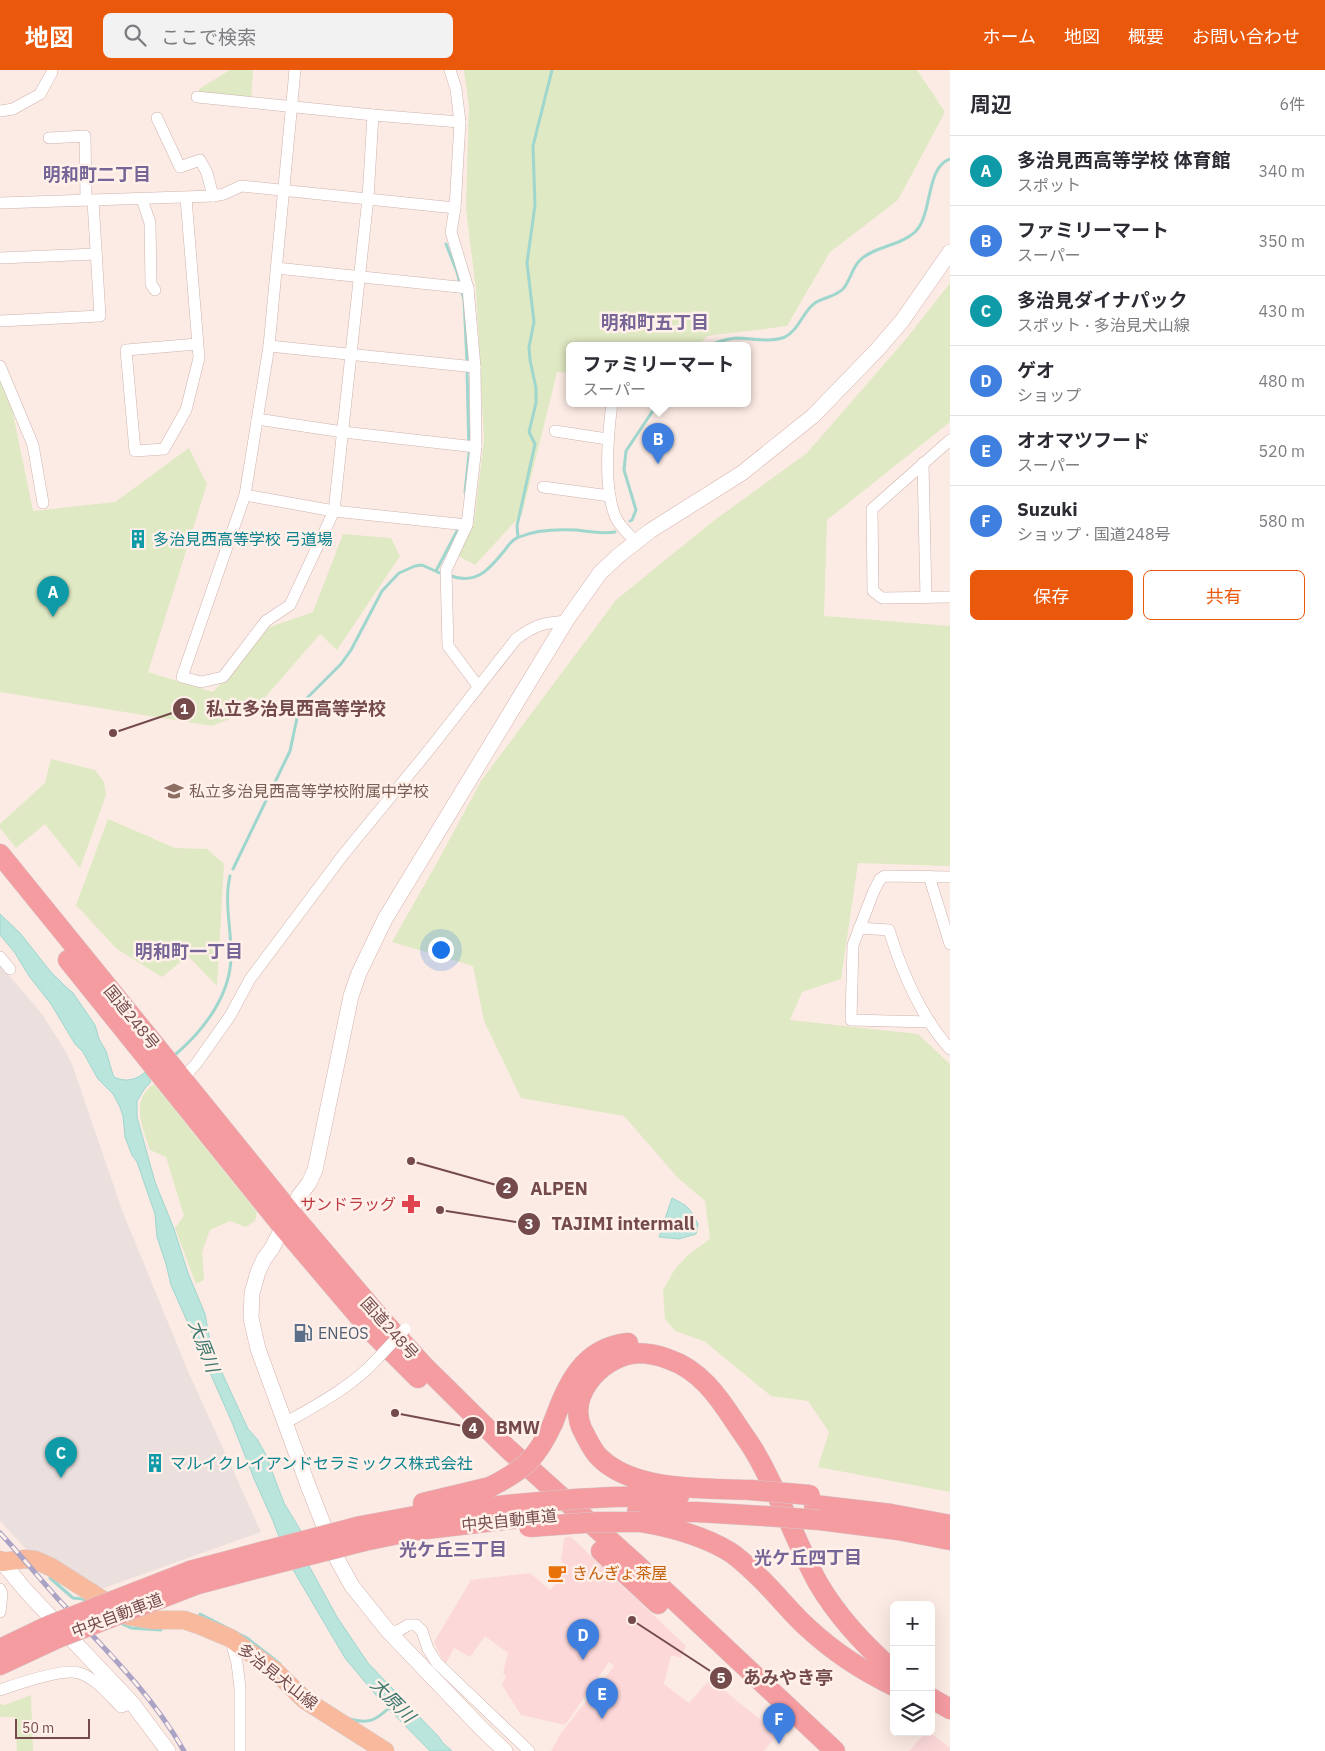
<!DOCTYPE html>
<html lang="ja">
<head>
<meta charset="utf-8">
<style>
	:root { --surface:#fff; --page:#f2f2f3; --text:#2b2b33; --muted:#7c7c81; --line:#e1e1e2; --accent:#ea580c }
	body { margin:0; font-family:"IBM Plex Sans","Noto Sans JP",sans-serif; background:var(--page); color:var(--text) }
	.controls { position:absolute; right:15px; bottom:15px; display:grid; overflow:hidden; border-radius:8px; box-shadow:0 5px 20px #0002 }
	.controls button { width:45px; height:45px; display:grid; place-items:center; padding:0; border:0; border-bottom:1px solid var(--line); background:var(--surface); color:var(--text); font:25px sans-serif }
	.scale { position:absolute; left:15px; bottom:12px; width:75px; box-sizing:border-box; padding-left:5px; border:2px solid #744b4a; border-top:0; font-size:14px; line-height:18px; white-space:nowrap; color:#744b4a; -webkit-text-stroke:4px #fff0ea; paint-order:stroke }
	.you { position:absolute; left:440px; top:879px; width:18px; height:18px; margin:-12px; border:4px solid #fff; border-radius:50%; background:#1a73e8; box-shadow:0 0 0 8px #1a73e833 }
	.badge { display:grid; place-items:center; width:32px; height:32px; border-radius:50%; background:var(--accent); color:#fff; font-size:16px; font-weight:700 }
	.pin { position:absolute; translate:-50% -41px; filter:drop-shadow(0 1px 2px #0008) }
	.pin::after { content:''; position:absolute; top:26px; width:18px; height:15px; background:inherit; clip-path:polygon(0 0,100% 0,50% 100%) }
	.popup { position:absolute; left:566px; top:272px; width:185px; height:65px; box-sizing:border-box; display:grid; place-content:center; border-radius:8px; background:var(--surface); filter:drop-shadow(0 1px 4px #0005); font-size:16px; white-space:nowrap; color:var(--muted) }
	.popup b { font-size:19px; color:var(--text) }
	.popup::after { content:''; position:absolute; left:50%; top:100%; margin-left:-10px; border:10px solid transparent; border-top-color:var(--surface) }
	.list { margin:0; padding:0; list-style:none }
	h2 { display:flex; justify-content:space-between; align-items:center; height:65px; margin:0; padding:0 20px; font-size:21px }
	h2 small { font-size:16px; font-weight:400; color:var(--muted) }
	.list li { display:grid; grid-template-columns:32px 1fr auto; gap:15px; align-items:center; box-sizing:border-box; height:70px; padding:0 20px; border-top:1px solid var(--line) }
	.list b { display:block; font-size:19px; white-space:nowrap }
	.list p { margin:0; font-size:16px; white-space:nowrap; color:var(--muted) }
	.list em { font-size:16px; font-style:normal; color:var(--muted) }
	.actions { display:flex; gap:10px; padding:15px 20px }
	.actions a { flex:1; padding:11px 0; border:1px solid var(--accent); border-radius:8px; text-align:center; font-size:18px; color:var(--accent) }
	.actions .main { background:var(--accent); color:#fff }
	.icon { flex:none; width:28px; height:28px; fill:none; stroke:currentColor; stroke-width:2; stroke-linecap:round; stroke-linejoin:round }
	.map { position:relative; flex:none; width:950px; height:1681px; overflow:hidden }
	header { display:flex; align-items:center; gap:30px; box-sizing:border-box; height:70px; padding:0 25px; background:var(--accent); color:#fff }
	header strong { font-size:24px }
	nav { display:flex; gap:28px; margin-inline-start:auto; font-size:18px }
	.search { width:350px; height:45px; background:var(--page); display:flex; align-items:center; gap:12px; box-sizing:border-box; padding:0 18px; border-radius:8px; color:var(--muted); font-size:19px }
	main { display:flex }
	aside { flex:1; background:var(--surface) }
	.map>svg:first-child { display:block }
</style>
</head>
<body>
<header>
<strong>地図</strong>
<div class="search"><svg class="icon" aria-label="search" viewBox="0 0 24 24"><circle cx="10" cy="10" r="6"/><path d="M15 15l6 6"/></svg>ここで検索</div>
<nav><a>ホーム</a><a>地図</a><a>概要</a><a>お問い合わせ</a></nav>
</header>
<main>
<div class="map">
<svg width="950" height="1681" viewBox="0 0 950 1681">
	<rect width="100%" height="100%" fill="#fcebe4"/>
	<!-- commercial -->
	<g fill="#fcd8d9">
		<polygon points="570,1466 686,1576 681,1588 671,1585 664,1614 689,1633 710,1609 778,1664 764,1681 551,1681 561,1663 614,1596 609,1592 565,1655 521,1645 502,1615 506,1606 503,1603 508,1583 485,1566 470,1587 454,1578 445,1595 434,1572 471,1510 530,1503 550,1520 569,1498 561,1491 564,1468"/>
		<polygon points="926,1662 929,1662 950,1678 950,1681 909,1681"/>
	</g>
	<!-- industrial -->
	<polygon fill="#ebe0de" points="0,895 42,944 63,977 72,994 122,1140 187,1299 261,1462 101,1519 36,1482 26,1479 0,1451"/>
	<!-- green -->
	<g fill="#dfe9c3">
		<polygon points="230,0 253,0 251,29 199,24 199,19"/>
		<polygon points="464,0 917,0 945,42 898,130 830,182 787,256 707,266 699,275 569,275 569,303 557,302 522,444 475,495 457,485 474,452 484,370 476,220 466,138 469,36"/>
		<polygon points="950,213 950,352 827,450 824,546 950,556 950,796 858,793 841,909 802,922 790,950 918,964 950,994 950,1422 818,1397 829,1362 808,1331 771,1326 704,1271 675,1261 665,1249 663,1220 675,1199 688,1185 710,1169 705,1131 678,1108 624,1046 521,1028 484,951 473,896 392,872 438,791 481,711 616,530 712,452 807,383 906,269"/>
		<polygon points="0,306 10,329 33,441 115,432 189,378 207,414 148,602 213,622 270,557 313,542 343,464 391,468 400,486 337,580 320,564 255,639 212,656 0,622"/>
		<polygon points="51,689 95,700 104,712 106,725 80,798 45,754 16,778 0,758 0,754 45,713"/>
		<polygon points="108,749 175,778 207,779 224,794 217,916 188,886 162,907 117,879 76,835"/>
		<path d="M154,1014l103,128 -2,9 -9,6 -16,-6 -20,9 -8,22 2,28 -8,4 -21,-56 9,-12 -18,-59 -16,-7c-7,-23 -21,-49 4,-66z"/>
		<polygon points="31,1625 33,1681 17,1681 15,1647 0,1647 0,1634 5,1635"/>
	</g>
	<!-- water -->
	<g fill="#b9e5dd" stroke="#9fd6cd">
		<path d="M0,844l20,19 30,38 16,16 7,6 22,32 4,14 7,12 7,24 3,3c10,4 21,2 29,-6l6,10 -6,6 -8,13v16l18,65 19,47 14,44 17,41 5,27 13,34 25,54 9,10 8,14 19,50 23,38 1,23 29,53 31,46 70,73 5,7 9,8h-22l-50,-51 -35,-42 -56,-95 -16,-42 -18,-40 -24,-61 -60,-135 -5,-21 -9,-27 -2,-23 -18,-52 -5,-7 -7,-18 -2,-21 -3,-9 -7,-13 -15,-15 -15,-27 -8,-8 -24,-40 -22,-28 -14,-23 -15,-18z"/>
		<path d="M672,1128c16,8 18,10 26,26l-2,10 -17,5 -20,-2z"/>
	</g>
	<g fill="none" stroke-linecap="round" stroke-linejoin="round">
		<!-- stream -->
		<g stroke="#9fd6cd" stroke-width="3">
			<polyline points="446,174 457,202 464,230 467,292"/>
			<path d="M710,275c7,-3 17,-6 26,-7 15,0 34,5 49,-1 14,-7 18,-26 30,-34 9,-6 20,-6 28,-14 7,-8 9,-21 17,-29 15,-14 40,-14 55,-28 18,-17 10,-64 35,-73"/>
			<polyline points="465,422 469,384 467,299"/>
			<polyline points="630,451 632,450 636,440 624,400 626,381 658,333"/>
			<polyline points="518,467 517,456 535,374 529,362 536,333 536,318 530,290 529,277 534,252 527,193 535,135 533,76 552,0"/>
			<polyline points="436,501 457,461"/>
			<path d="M451,506c27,9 39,-8 54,-26 4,-6 8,-11 14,-13 18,-8 39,-8 58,-7 13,2 25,4 38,2"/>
			<polyline points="233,799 290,681 297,648 305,630 341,594 351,580 382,521 399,503 415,496 422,495 442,504"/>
			<path d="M176,984c29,-25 56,-61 55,-101 0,-26 -7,-52 -1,-77"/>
			<polyline points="50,1508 73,1528 83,1529 88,1532"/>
			<polyline points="200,1544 247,1568 280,1594"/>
			<polyline points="118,1552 131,1558 161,1560"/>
			<path d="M349,1649c20,5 26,2 41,-12"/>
		</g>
		<!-- street casing -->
		<g stroke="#cfb2ae" stroke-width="12">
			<g id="street">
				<polyline points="295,0 269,276 245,425 182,607 201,612 223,607 266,551 290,535 334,441 368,128 373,45"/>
				<polyline points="197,27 373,45 460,52"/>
				<polyline points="0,41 13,39 40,24 52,2"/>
				<polyline points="157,48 180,97 200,90 207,103 213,126"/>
				<polyline points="49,68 85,66 86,130"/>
				<polyline points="186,128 199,288 186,340 164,379 135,381 126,280 197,274"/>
				<polyline points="142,129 150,153 151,214 155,220"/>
				<polyline points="0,133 213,126 224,124 241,116 455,138"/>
				<polyline points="0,188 96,184"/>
				<polyline points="276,198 468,218"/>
				<polyline points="0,251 100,246 93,131"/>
				<polyline points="269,276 475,297"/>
				<polyline points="0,296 33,375 43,433"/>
				<path d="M612,333c-4,31 -9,86 4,115 4,9 14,17 20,24"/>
				<polyline points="257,349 343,362 476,377"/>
				<polyline points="555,361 607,369"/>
				<polyline points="950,370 872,439 873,521 882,528 950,527"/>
				<polyline points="923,393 926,528"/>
				<polyline points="543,417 610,426"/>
				<polyline points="245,425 334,441 467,455 476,377 475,297 468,218 451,162 455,138 460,52 456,19 450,0"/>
				<polyline points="467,455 446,500 448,576 478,616"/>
				<polyline points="929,806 950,874"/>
				<path d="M859,858l30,2c13,42 31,86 61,119"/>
				<polyline points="0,887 10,899"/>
				<polyline points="930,952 851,950 853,875 873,823 880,809 885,806 950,807"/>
				<path d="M182,1009l14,-15 34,-48 20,-37 93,-124 86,-105 87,-111c19,-14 26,-16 50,-18"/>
				<path d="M285,1353c32,-18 68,-37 93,-65"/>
				<polyline points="0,1519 2,1524 0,1542"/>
				<polyline points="388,1561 398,1561 408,1555 416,1555 422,1561 428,1579 437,1593 529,1681"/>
				<polyline points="230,1568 237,1593 240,1618 240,1681"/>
				<path d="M0,1620c17,-6 63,-22 79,-17 17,5 30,22 42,34l11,-4"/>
			</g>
		</g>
		<!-- secondary casing -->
		<g stroke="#d5b1ad" stroke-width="16">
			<g id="secondary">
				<polyline points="2,1492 27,1522 132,1633 168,1681"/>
				<polyline points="505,1681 482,1659 388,1561 352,1516 337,1489 309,1418 258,1279 251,1248 252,1223 258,1202 264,1189 272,1178 299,1126 309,1113 315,1100 351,926 359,903 385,849 566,551 600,503 618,486 650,461 742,403 813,346 877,280 902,251 950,182"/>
			</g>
		</g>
		<!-- primary casing -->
		<g stroke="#d5c9c9" stroke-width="19">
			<polyline id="primary" points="0,1490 2,1492 25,1489 35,1490 51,1497 128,1546 151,1550 184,1550 199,1555 230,1568 275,1601 305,1630 385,1681"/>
		</g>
		<!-- highway casing -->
		<g stroke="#d5c9c9" stroke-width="21">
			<g id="highway">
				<polyline points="0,784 291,1143 381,1249 424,1296 507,1378 635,1493 835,1681"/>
				<polyline points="68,890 283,1157 373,1263 418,1308"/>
				<path d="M553,1353c14,-38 29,-75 75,-80"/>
				<path d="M751,1420c-46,-2 -116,2 -151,-32 -8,-7 -13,-20 -18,-29 -15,-34 18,-69 49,-75 13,-2 26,1 37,5 31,10 50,37 67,63 7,11 15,21 21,32 24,41 39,87 62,129 20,34 46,62 76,88"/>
				<polyline points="613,1427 679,1426"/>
				<polyline points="423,1433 490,1417"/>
				<polyline points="814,1435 891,1444 950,1455"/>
				<polyline points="637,1442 697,1442 765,1446"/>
				<polyline points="820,1450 898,1460 950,1470"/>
				<path d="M640,1452c31,5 63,14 90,30 12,8 24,20 34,30 16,16 29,33 45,47 26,24 54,42 85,57"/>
				<polyline points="361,1456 415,1446 507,1435"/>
				<polyline points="364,1471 418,1460 520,1448"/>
				<polyline points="601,1481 658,1534"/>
				<polyline points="190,1501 265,1481"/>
				<polyline points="198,1514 270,1495"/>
				<polyline points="0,1579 48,1556"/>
				<polyline points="0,1595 58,1568"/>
				<polyline points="931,1628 950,1639"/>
			</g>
		</g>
		<!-- street -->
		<use href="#street" stroke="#fff" stroke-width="11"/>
		<!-- secondary -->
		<use href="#secondary" stroke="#fff" stroke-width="15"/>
		<!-- primary -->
		<use href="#primary" stroke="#f9b99d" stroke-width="18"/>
		<!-- highway -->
		<use href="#highway" stroke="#f59ca1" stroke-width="20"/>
		<!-- rail casing -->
		<g stroke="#aaa3c5" stroke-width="5">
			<path id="rail" d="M0,1463c20,21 38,44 58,66 45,48 93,94 126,152"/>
		</g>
		<!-- rail -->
		<use href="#rail" stroke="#fff0ea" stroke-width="3" stroke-dasharray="9" stroke-linecap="butt"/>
		<!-- street-bridge casing -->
		<g stroke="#cfb2ae" stroke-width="12" stroke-linecap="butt">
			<polyline id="street-bridge" points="378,1288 405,1259"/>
		</g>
		<!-- highway-bridge casing -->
		<g stroke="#d5c9c9" stroke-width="21" stroke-linecap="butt">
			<g id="highway-bridge">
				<path d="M490,1417c34,-17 47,-29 63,-64"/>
				<polyline points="751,1420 810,1425"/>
				<polyline points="507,1435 575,1429 613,1427"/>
				<polyline points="765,1446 820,1450"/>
				<polyline points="529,1457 598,1452 640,1452"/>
				<polyline points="265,1481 361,1456"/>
				<polyline points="270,1495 364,1471"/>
				<polyline points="48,1556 190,1501"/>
				<polyline points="58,1568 198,1514"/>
			</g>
		</g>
		<!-- street-bridge -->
		<use href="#street-bridge" stroke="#fff" stroke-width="11"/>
		<!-- highway-bridge -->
		<use href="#highway-bridge" stroke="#f59ca1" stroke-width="20"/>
	</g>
	<!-- icons -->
	<defs>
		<g id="building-bare" transform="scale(1.5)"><path d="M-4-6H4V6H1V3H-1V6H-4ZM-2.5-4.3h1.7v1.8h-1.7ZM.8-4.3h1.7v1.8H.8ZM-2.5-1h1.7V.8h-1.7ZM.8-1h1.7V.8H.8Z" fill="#0f9aa8" stroke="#fff0ea" stroke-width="2.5" paint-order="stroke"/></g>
		<g id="school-bare" transform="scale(1.5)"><path d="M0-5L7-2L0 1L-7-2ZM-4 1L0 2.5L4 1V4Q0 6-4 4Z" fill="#8d6e63" stroke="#fff0ea" stroke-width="2.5" paint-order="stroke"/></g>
		<g id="pharmacy-bare" transform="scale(1.5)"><path d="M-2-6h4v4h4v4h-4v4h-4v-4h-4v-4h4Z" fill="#e0444e" stroke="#fff0ea" stroke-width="2.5" paint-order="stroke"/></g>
		<g id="fuel-bare" transform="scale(1.5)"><path d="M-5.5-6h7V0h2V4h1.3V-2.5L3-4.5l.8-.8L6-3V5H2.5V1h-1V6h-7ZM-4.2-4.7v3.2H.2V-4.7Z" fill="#5c6f8a" stroke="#fff0ea" stroke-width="2.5" paint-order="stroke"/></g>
		<g id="cafe-bare" transform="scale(1.5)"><path d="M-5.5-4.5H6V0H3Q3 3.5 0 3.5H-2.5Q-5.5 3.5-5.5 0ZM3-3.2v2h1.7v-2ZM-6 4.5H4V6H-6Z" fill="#e8710a" stroke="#fff0ea" stroke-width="2.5" paint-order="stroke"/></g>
	</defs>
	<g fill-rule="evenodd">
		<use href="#building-bare" x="138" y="469"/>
		<use href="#school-bare" x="174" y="721"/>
		<use href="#pharmacy-bare" x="411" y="1134"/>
		<use href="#fuel-bare" x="303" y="1263"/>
		<use href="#building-bare" x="155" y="1393"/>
		<use href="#cafe-bare" x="557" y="1503"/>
	</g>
	<g text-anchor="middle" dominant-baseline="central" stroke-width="5" stroke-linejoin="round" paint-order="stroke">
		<!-- culture labels -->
		<g font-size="16" fill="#0d838f" stroke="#fff0ea" text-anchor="start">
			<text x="153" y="469">多治見西高等学校 弓道場</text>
			<text x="170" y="1393">マルイクレイアンドセラミックス株式会社</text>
		</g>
		<!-- education labels -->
		<g font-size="16" fill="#785e54" stroke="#fff0ea" text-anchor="start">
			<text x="189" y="721">私立多治見西高等学校附属中学校</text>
		</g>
		<!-- street labels -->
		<g font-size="16" fill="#744b4a" stroke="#fff0ea">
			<text transform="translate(132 947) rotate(51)">国道248号</text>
			<text transform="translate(390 1258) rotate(48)">国道248号</text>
			<text transform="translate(509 1450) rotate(-6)">中央自動車道</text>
			<text transform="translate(117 1545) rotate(-21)">中央自動車道</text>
			<text transform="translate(278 1606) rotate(38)">多治見犬山線</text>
		</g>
		<!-- health labels -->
		<g font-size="16" fill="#be3a42" stroke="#fff0ea" text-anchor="end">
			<text x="396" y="1134">サンドラッグ</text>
		</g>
		<!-- service labels -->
		<g font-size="16" fill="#4e5e75" stroke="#fff0ea" text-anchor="start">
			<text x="318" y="1263">ENEOS</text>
		</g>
		<!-- food labels -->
		<g font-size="16" fill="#c56008" stroke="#fff0ea" text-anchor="start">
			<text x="572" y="1503">きんぎょ茶屋</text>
		</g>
		<!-- neighbourhood labels -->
		<g font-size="18" font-weight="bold" fill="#766697" stroke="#fff0ea">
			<text x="97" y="104">明和町二丁目</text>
			<text x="655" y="252">明和町五丁目</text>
			<text x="189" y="881">明和町一丁目</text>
			<text x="453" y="1479">光ケ丘三丁目</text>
			<text x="808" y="1487">光ケ丘四丁目</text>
		</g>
		<!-- water labels -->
		<g font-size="18" font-style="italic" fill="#3e7970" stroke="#fff0ea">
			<text transform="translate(204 1276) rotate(69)">大原川</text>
			<text transform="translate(393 1630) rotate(45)">大原川</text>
		</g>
	</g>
	<!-- callouts -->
	<path fill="none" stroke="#744b4a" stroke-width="2" d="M113 663L184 639M411 1091L507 1118M440 1140L529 1154M395 1343L473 1358M632 1550L721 1608"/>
	<g fill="#744b4a" stroke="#fff0ea" stroke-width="2">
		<circle cx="113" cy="663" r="5"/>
		<circle cx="411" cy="1091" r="5"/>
		<circle cx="440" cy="1140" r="5"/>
		<circle cx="395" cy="1343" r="5"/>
		<circle cx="632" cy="1550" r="5"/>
		<circle cx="184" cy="639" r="12"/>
		<circle cx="507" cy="1118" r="12"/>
		<circle cx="529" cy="1154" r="12"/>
		<circle cx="473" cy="1358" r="12"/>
		<circle cx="721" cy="1608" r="12"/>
	</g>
	<g font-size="15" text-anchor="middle" font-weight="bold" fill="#fff">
		<text x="184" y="644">1</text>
		<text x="507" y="1123">2</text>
		<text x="529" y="1159">3</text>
		<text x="473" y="1363">4</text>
		<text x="721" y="1613">5</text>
	</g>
	<g font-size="18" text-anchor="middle" font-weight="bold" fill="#744b4a" stroke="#fff0ea" stroke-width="5" stroke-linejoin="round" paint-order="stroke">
		<text x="296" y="645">私立多治見西高等学校</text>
		<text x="559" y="1125">ALPEN</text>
		<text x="623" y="1160">TAJIMI intermall</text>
		<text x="518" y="1364">BMW</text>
		<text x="788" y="1614">あみやき亭</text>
	</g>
</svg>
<div class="controls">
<button>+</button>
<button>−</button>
<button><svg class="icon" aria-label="layers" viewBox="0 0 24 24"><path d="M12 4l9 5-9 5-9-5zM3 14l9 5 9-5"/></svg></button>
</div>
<div class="scale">50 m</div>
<div class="you"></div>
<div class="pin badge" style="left:53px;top:547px;background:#0f9aa8">A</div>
<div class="pin badge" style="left:658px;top:394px;background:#3f7fe0">B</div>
<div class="popup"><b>ファミリーマート</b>スーパー</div>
<div class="pin badge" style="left:61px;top:1408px;background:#0f9aa8">C</div>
<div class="pin badge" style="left:583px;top:1590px;background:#3f7fe0">D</div>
<div class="pin badge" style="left:602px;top:1649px;background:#3f7fe0">E</div>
<div class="pin badge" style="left:779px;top:1674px;background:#3f7fe0">F</div>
</div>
<aside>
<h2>周辺<small>6件</small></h2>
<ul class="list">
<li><span class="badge" style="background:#0f9aa8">A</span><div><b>多治見西高等学校 体育館</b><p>スポット</p></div><em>340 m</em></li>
<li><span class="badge" style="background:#3f7fe0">B</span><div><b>ファミリーマート</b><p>スーパー</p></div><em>350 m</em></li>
<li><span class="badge" style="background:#0f9aa8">C</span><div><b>多治見ダイナパック</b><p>スポット · 多治見犬山線</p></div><em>430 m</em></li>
<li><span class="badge" style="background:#3f7fe0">D</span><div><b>ゲオ</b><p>ショップ</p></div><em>480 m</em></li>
<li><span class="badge" style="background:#3f7fe0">E</span><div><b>オオマツフード</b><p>スーパー</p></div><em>520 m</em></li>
<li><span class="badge" style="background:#3f7fe0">F</span><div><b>Suzuki</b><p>ショップ · 国道248号</p></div><em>580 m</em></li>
</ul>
<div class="actions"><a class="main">保存</a><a>共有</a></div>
</aside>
</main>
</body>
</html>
